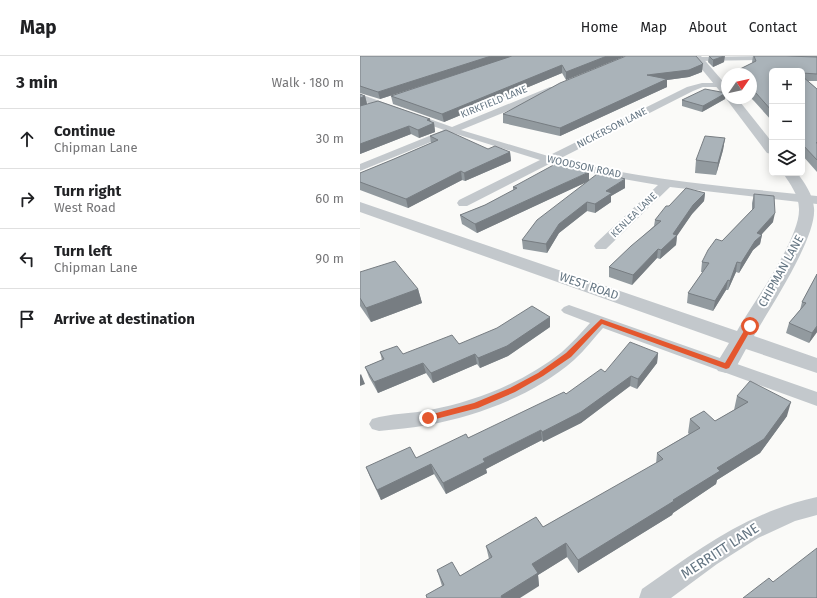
<!DOCTYPE html>
<html lang="en">
<head>
<meta charset="utf-8">
<style>
	:root { --surface:#fff; --page:#f6f6f6; --text:#202124; --muted:#757577; --line:#e0e0e0 }
	body { margin:0; font-family:"Fira Sans",sans-serif; background:var(--page); color:var(--text) }
	.controls { position:absolute; right:12px; top:12px; display:grid; overflow:hidden; border-radius:6px; box-shadow:0 2px 10px #0003 }
	.controls button { width:36px; height:36px; display:grid; place-items:center; padding:0; border:0; border-bottom:1px solid var(--line); background:var(--surface); color:var(--text); font:20px sans-serif }
	.compass { position:absolute; left:361px; top:12px; width:36px; height:36px; border-radius:50%; background:var(--surface); box-shadow:0 2px 10px #0003; rotate:56deg }
	.stop { position:absolute; width:12px; height:12px; margin:-9px; border:3px solid #e4572e; border-radius:50%; background:#fff }
	.stop.end { background:#e4572e; border-color:#fff; box-shadow:0 1px 4px #0008 }
	.list { margin:0; padding:0; list-style:none }
	h2 { display:flex; justify-content:space-between; align-items:center; height:52px; margin:0; padding:0 16px; font-size:17px }
	h2 small { font-size:13px; font-weight:400; color:var(--muted) }
	.list li { display:grid; grid-template-columns:26px 1fr auto; gap:12px; align-items:center; box-sizing:border-box; height:60px; padding:0 16px; border-top:1px solid var(--line) }
	.list b { display:block; font-size:15px; white-space:nowrap }
	.list p { margin:0; font-size:13px; white-space:nowrap; color:var(--muted) }
	.list em { font-size:13px; font-style:normal; color:var(--muted) }
	.icon { flex:none; width:22px; height:22px; fill:none; stroke:currentColor; stroke-width:2; stroke-linecap:round; stroke-linejoin:round }
	.map { position:relative; flex:none; width:457px; height:542px; overflow:hidden }
	header { display:flex; align-items:center; gap:24px; box-sizing:border-box; height:56px; padding:0 20px; background:var(--surface); border-bottom:1px solid var(--line) }
	header strong { font-size:19px }
	nav { display:flex; gap:22px; margin-inline-start:auto; font-size:14px }
	main { display:flex }
	aside { flex:1; background:var(--surface) }
	.map>svg:first-child { display:block }
</style>
</head>
<body>
<header>
<strong>Map</strong>
<nav><a>Home</a><a>Map</a><a>About</a><a>Contact</a></nav>
</header>
<main>
<aside>
<h2>3 min<small>Walk · 180 m</small></h2>
<ul class="list">
<li><svg class="icon" aria-label="ahead" viewBox="0 0 24 24"><path d="M12 20V5M6 11l6-6 6 6"/></svg><div><b>Continue</b><p>Chipman Lane</p></div><em>30 m</em></li>
<li><svg class="icon" aria-label="right" viewBox="0 0 24 24"><path d="M7 20v-9h11M14 6l5 5-5 5"/></svg><div><b>Turn right</b><p>West Road</p></div><em>60 m</em></li>
<li><svg class="icon" aria-label="left" viewBox="0 0 24 24"><path d="M17 20v-9H6M10 6l-5 5 5 5"/></svg><div><b>Turn left</b><p>Chipman Lane</p></div><em>90 m</em></li>
<li><svg class="icon" aria-label="arrive" viewBox="0 0 24 24"><path d="M6 21V4h12l-3 4 3 4H6"/></svg><div><b>Arrive at destination</b></div></li>
</ul>
</aside>
<div class="map">
<svg width="457" height="542" viewBox="0 0 457 542">
	<rect width="100%" height="100%" fill="#fafaf8"/>
	<g fill="none" stroke-linecap="round" stroke-linejoin="round">
		<!-- minor -->
		<g fill="#c3c8cc" fill-rule="evenodd">
			<polygon points="403,0 457,3 457,7 399,4 339,5 335,3 339,1"/>
			<path d="M342,27h19l4,2 -4,2h-18l-10,4 -134,68c85,21 171,28 258,37v8l-147,-17 -64,62h-10l-2,-3 2,-3 62,-58 -52,-9 -55,-13 -84,43h-8l-2,-3 2,-3 81,-40 -87,-27 -93,38v-7l84,-34 -84,-30v-6l92,33 98,-40h6l1,2 -1,2 -95,39 87,26 139,-69z"/>
			<path d="M209,249l248,87v14l-214,-78c-9,10 -18,22 -29,32 -40,35 -94,55 -146,65 -16,3 -33,4 -49,6l-7,-2 -3,-5 3,-5c19,-6 39,-5 58,-9 47,-9 94,-28 132,-58 10,-9 19,-19 28,-29l-26,-10 -3,-3 3,-3z"/>
			<path d="M457,441v18l-22,6 -37,17 -41,26 -46,34h-32l3,-9c59,-41 104,-76 175,-92z"/>
		</g>
		<!-- tertiary -->
		<g fill="#c3c8cc" fill-rule="evenodd">
			<polygon points="331,0 341,0 367,30 367,42 377,42 412,86 412,98 407,97 367,44 366,42 367,40 363,39"/>
			<path d="M423,117h14c8,10 16,22 17,35 3,30 -45,101 -60,128l63,22v15l-71,-24 -12,22 -8,2 -8,-2 -3,-5 14,-23 -369,-131v-10l377,129c16,-28 63,-92 62,-122 0,-14 -9,-25 -16,-36z"/>
		</g>
	</g>
	<!-- wall -->
	<g fill="#929a9f">
		<polygon points="0,0 265,0 206,24 202,17 84,66 33,48 31,40 83,23 20,43 0,37"/>
		<polygon points="349,0 364,6 353,11 348,6"/>
		<polygon points="393,0 457,0 457,25 448,25 457,33 457,116 442,99 442,15 412,15 412,65 394,45 391,42 391,18 376,18 376,15 393,7 392,6"/>
		<polygon points="342,16 329,21 307,24 307,31 200,80 143,67 143,58"/>
		<polygon points="366,37 365,43 342,56 322,50 322,44"/>
		<polygon points="5,40 7,48 74,67 75,76 59,82 51,78 0,98"/>
		<polygon points="70,80 128,93 150,96 151,105 105,125 102,124 48,152 0,134 0,117 34,103 71,87"/>
		<polygon points="365,82 363,94 356,119 335,117 336,104"/>
		<polygon points="229,124 265,132 251,140 251,146 235,157 227,155 199,177 187,197 163,193 162,184 226,126 117,177 102,168 100,159 125,149 153,135 153,131"/>
		<polygon points="345,137 344,145 332,158 317,179 316,189 300,203 297,202 272,229 249,221 249,211 294,170 295,164 309,150"/>
		<polygon points="394,138 413,166 402,178 400,188 393,194 379,217 376,216 368,234 366,234 353,255 327,247 328,237 343,216 341,216 342,206 362,185 392,154 392,147"/>
		<polygon points="0,216 58,233 62,247 11,266 0,250"/>
		<polygon points="457,218 457,276 449,287 426,277 429,267 440,254 442,246"/>
		<polygon points="190,271 148,300 120,312 117,308 73,327 66,317 18,337 9,321 5,311 22,304 20,296 43,298"/>
		<polygon points="298,297 297,307 277,333 270,330 221,367 183,386 182,384 126,413 127,417 86,438 74,418 21,444 10,421 6,411 56,402 108,382 206,338 245,316"/>
		<polygon points="377,340 427,360 400,397 357,424 356,428 313,457 312,459 218,517 207,501 178,519 179,530 82,530 77,514 100,520 129,503 126,490 183,471 296,408 297,397 329,378 328,377 330,363 355,365 374,354"/>
	</g>
	<!-- shaded-wall -->
	<g fill="#777d82">
		<polygon points="131,0 153,0 20,43 18,36"/>
		<polygon points="247,0 265,0 206,24 206,16"/>
		<polygon points="364,0 365,0 364,6 353,11 353,4"/>
		<polygon points="343,8 342,16 329,21 307,24 307,31 200,80 200,72 287,19"/>
		<polygon points="202,9 202,17 84,66 82,58"/>
		<polygon points="366,37 365,43 342,56 343,50"/>
		<polygon points="5,40 7,48 0,51 0,42"/>
		<polygon points="70,63 71,68 74,67 75,76 59,82 58,74 67,64"/>
		<polygon points="49,70 51,78 0,98 0,88"/>
		<polygon points="365,82 363,94 356,119 358,107"/>
		<polygon points="150,96 151,105 105,125 104,117"/>
		<polygon points="101,115 102,124 48,152 46,143"/>
		<polygon points="229,116 229,125 117,177 115,168"/>
		<polygon points="265,123 265,132 251,140 251,146 235,157 235,148 246,135"/>
		<polygon points="345,137 344,145 332,158 317,180 317,179 316,189 300,203 301,194 333,149"/>
		<polygon points="227,146 227,155 199,177 187,197 186,188 199,168"/>
		<polygon points="415,157 413,166 400,180 402,179 400,188 393,194 379,217 381,207 397,177"/>
		<polygon points="298,193 297,202 272,229 273,219"/>
		<polygon points="377,206 376,216 368,234 370,225"/>
		<polygon points="368,224 366,234 353,255 355,245"/>
		<polygon points="58,233 62,247 11,266 6,252"/>
		<polygon points="190,261 190,271 148,300 120,312 118,302"/>
		<polygon points="457,270 457,276 449,287 452,277"/>
		<polygon points="298,297 297,307 277,333 278,323"/>
		<polygon points="115,298 117,308 73,327 71,317"/>
		<polygon points="63,307 66,317 18,337 14,326"/>
		<polygon points="1,318 5,328 0,330 0,319"/>
		<polygon points="271,320 270,330 221,367 183,386 182,376"/>
		<polygon points="431,346 427,360 400,397 357,424 356,428 313,457 312,459 218,517 218,504 313,444 357,412"/>
		<polygon points="181,374 182,384 126,413 127,417 86,438 83,427 123,403"/>
		<polygon points="71,408 74,418 21,444 17,434"/>
		<polygon points="206,487 207,501 178,519 179,530 160,542 141,542 141,540 172,508"/>
	</g>
	<!-- building -->
	<g fill="#aab3b9" stroke="#777d82">
		<polygon points="0,0 131,0 18,36 0,30"/>
		<polygon points="152,0 247,0 206,16 202,9 82,58 31,40"/>
		<polygon points="266,0 336,0 343,8 329,14 287,19 307,23 200,72 143,58 200,27"/>
		<polygon points="349,0 364,0 353,4"/>
		<polygon points="394,0 426,0 457,1 457,18 442,17 442,15 412,15 412,55 396,37 391,33 391,18 378,18 376,15 396,5"/>
		<polygon points="442,20 457,33 457,86 456,87 457,87 457,104 442,88"/>
		<polygon points="345,33 366,37 343,50 322,44"/>
		<polygon points="0,38 5,40 0,42"/>
		<polygon points="18,45 70,63 67,64 74,67 58,74 49,70 0,88 0,50"/>
		<polygon points="86,74 128,93 135,90 150,96 104,117 101,115 46,143 0,126 0,117 34,103 78,84 70,80"/>
		<polygon points="345,80 365,82 358,107 336,104"/>
		<polygon points="199,106 229,116 115,168 100,159 125,149 157,132 153,131"/>
		<polygon points="241,115 265,123 246,135 252,137 235,148 227,146 199,168 186,188 162,184 177,164"/>
		<polygon points="326,132 345,137 333,149 313,178 317,179 301,194 298,193 273,219 249,211 271,190 301,165 295,164 306,150 309,150"/>
		<polygon points="394,138 414,140 415,157 397,177 402,179 395,185 381,207 377,206 370,225 368,224 355,245 328,237 349,207 342,206 348,194 356,183 362,185 394,152"/>
		<polygon points="35,205 58,233 6,252 0,242 0,216"/>
		<polygon points="457,218 457,270 452,277 429,267 446,247 442,246"/>
		<polygon points="172,250 190,261 147,290 118,302 115,298 71,317 63,307 14,326 5,311 24,303 20,296 37,290 43,298 92,279 99,288 137,272"/>
		<polygon points="270,286 298,297 278,323 271,320 221,356 182,376 181,374 123,403 125,406 83,427 71,408 17,434 6,411 50,391 56,402 106,378 108,382 204,336 206,338 241,313 245,316"/>
		<polygon points="390,325 431,346 404,383 357,412 360,415 313,444 314,445 218,504 206,487 172,508 178,517 141,540 142,542 67,542 66,539 84,529 77,514 92,506 100,520 132,501 126,490 176,461 183,471 303,403 297,397 340,372 330,363 344,355 355,365 388,346 377,340"/>
		<polygon points="457,492 457,542 383,542 409,522 413,526"/>
	</g>
	<!-- route -->
	<polygon fill="#e4572e" points="241,263 365,307 388,268 393,270 369,312 366,313 242,268 211,301 183,320 155,336 118,352 68,365 65,364 65,360 114,347 150,332 178,317 206,297"/>
	<g text-anchor="middle" dominant-baseline="central" stroke-width="4" stroke-linejoin="round" paint-order="stroke">
		<!-- far-street labels -->
		<g font-size="10" fill="#657683" stroke="#fff">
			<text transform="translate(134 46) rotate(-22)">KIRKFIELD LANE</text>
			<text transform="translate(252 72) rotate(-27)">NICKERSON LANE</text>
			<text transform="translate(224 111) rotate(12)">WOODSON ROAD</text>
			<text transform="translate(274 159) rotate(-44)">KENLEA LANE</text>
		</g>
		<!-- street labels -->
		<g font-size="12" fill="#657683" stroke="#fff">
			<text transform="translate(421 215) rotate(-61)">CHIPMAN LANE</text>
			<text transform="translate(229 230) rotate(19)">WEST ROAD</text>
		</g>
		<!-- near-street labels -->
		<g font-size="14" fill="#657683" stroke="#fff">
			<text transform="translate(360 495) rotate(-33)">MERRITT LANE</text>
		</g>
	</g>
</svg>
<div class="controls">
<button>+</button>
<button>−</button>
<button><svg class="icon" aria-label="layers" viewBox="0 0 24 24"><path d="M12 4l9 5-9 5-9-5zM3 14l9 5 9-5"/></svg></button>
</div>
<svg class="compass" viewBox="-18 -18 36 36"><path d="M0-13l5 13h-10z" fill="#e53935"/><path d="M0 13l5-13h-10z" fill="#757577"/></svg>
<div class="stop" style="left:390px;top:270px"></div>
<div class="stop end" style="left:68px;top:362px"></div>
</div>
</main>
</body>
</html>
